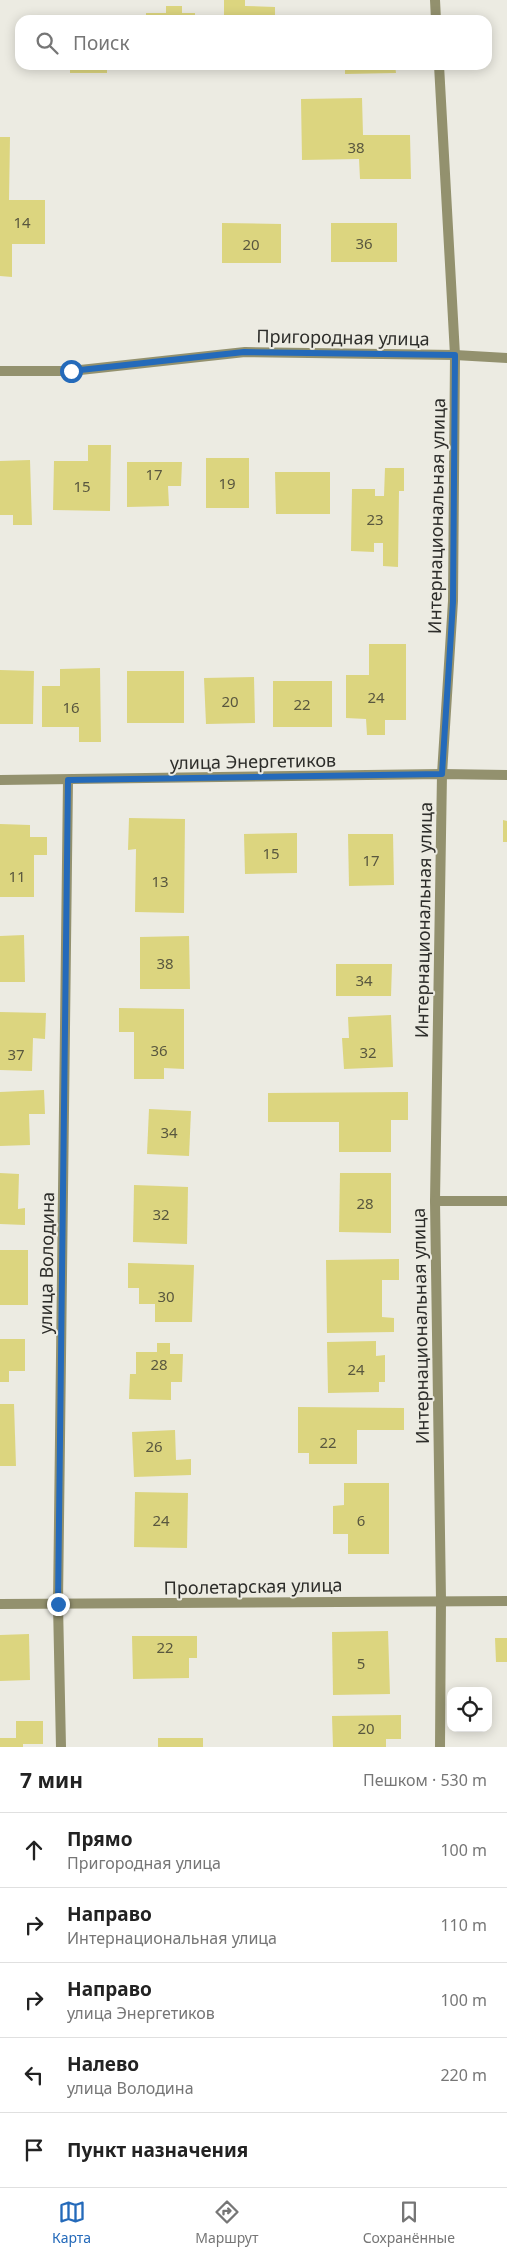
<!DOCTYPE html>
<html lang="ru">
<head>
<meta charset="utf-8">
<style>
	:root { --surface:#fff; --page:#f2f2f2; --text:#222; --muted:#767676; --line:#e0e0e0; --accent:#246aba }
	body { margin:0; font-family:"Noto Sans",sans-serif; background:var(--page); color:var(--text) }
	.controls { position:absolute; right:15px; bottom:15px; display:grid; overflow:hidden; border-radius:10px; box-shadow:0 2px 12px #0003 }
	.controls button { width:45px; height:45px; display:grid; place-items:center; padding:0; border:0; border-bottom:1px solid var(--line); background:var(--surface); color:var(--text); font:25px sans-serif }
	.stop { position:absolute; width:15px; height:15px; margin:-11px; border:4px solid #246aba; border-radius:50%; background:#fff }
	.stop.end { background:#246aba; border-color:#fff; box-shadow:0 1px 5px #0008 }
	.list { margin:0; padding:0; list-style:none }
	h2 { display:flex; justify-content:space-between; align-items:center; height:65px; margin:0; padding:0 20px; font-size:21px }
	h2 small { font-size:16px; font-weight:400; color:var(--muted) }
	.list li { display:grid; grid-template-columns:32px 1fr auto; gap:15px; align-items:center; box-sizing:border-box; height:75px; padding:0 20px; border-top:1px solid var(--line) }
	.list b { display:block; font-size:19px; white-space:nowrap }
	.list p { margin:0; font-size:16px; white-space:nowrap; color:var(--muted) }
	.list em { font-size:16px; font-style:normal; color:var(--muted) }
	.icon { flex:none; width:28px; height:28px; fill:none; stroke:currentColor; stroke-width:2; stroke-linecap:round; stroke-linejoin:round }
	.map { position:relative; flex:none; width:507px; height:1747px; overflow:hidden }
	.search { position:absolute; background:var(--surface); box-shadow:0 2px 12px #0003; left:15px; right:15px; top:15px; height:55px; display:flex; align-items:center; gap:12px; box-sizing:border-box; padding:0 18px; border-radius:15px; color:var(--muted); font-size:19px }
	.sheet { height:440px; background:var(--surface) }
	nav { display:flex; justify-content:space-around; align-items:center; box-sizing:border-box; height:70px; border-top:1px solid var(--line); background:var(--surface); font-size:14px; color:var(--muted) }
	nav a { display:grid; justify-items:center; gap:2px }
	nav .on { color:var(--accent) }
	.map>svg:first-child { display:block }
</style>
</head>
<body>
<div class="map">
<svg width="507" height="1747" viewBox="0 0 507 1747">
	<rect width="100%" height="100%" fill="#ecebe2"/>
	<!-- building -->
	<g fill="#dcd57f">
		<polygon points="224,0 245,0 245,6 275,7 275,20 224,20"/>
		<polygon points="166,6 182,6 182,13 195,13 195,20 146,20 146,13 166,13"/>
		<rect x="70" y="65" width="37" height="8"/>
		<polygon points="345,65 395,65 396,73 345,74"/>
		<polygon points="362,98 363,135 410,135 411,179 360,179 359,159 302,160 301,99"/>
		<polygon points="0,137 10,137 9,200 45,200 45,244 12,244 12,277 0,276"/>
		<polygon points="222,223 281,224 281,263 222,263"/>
		<rect x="331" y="223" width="66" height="39"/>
		<polygon points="88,445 111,445 110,511 53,510 54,461 88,461"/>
		<rect x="206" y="458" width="43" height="50"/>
		<polygon points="30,460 32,525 13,525 13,515 0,515 0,461"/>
		<polygon points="127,462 182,462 181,486 168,486 169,506 127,507"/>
		<polygon points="385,468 404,468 404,491 399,491 398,567 383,566 383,543 374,543 374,552 351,551 352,489 375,489 375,496 384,496"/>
		<polygon points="275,472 330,472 330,514 276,514"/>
		<polygon points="369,644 406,644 406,720 385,720 385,735 367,735 366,719 346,718 346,675 369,675"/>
		<polygon points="100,668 101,742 79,742 79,727 42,727 42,686 60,686 60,669"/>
		<polygon points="0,670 34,671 33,724 0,724"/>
		<rect x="127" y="671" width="57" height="52"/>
		<polygon points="254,677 255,723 206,724 204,678"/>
		<rect x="273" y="681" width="59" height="46"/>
		<polygon points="129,818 185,819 184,913 135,912 136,849 128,850"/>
		<polygon points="503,820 507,821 507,842 503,842"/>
		<polygon points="0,824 30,825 30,837 47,837 47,855 34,855 34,897 0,897"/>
		<polygon points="297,833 297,873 245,874 244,834"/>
		<polygon points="348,834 393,834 394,885 349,886"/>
		<polygon points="24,935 25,982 0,982 0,936"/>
		<polygon points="189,936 190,989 140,989 140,937"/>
		<polygon points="336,964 392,964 391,996 336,996"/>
		<polygon points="119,1008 184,1009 184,1069 164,1068 164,1079 134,1079 134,1032 119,1032"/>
		<polygon points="0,1012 46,1013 45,1039 33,1038 32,1071 0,1070"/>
		<polygon points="391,1015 393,1067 344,1069 342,1038 349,1038 348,1017"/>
		<polygon points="44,1090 45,1114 29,1114 30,1145 0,1146 0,1092"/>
		<polygon points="408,1092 408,1120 391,1120 391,1152 339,1152 339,1122 268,1122 268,1093"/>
		<polygon points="149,1109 191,1111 189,1156 147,1154"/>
		<polygon points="0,1173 19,1174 18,1209 25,1208 25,1225 0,1224"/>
		<polygon points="340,1173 391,1173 391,1233 339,1232"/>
		<polygon points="134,1185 188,1187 187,1244 133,1242"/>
		<rect x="0" y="1250" width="28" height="55"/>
		<polygon points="399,1259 399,1280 382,1280 382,1317 394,1318 394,1332 327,1333 326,1260"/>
		<polygon points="128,1263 194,1265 192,1322 155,1322 155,1304 139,1304 139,1288 128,1288"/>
		<polygon points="0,1339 25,1339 25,1371 9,1371 9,1382 0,1382"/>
		<polygon points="376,1341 376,1356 385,1355 385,1382 379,1382 379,1392 328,1393 327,1342"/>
		<polygon points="157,1343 170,1343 170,1354 183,1354 182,1382 171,1382 171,1400 129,1399 130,1374 136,1374 136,1352 157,1352"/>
		<polygon points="0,1404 14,1404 16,1466 0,1466"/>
		<polygon points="298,1407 404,1408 404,1430 357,1430 357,1464 309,1464 309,1453 298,1453"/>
		<polygon points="175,1430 176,1460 191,1459 191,1475 134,1477 132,1432"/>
		<polygon points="344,1483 389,1483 389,1554 348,1554 348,1534 333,1534 333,1506 344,1505"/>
		<polygon points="135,1492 188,1493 187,1548 134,1547"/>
		<polygon points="388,1631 390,1694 333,1695 332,1632"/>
		<polygon points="29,1634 30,1680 0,1681 0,1635"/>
		<polygon points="132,1636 197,1636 197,1658 189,1658 189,1678 133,1679"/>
		<polygon points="495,1638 507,1638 507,1662 496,1662"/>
		<polygon points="401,1715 401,1739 386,1739 386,1747 333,1747 332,1716"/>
		<polygon points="16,1721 43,1721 43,1744 23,1744 23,1747 0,1747 0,1738 16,1738"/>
		<rect x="158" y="1738" width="45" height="9"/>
	</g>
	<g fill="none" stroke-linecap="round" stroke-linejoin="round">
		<!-- minor -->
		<g stroke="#93916e" stroke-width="10">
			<polyline points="435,0 436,20"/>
			<polyline points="439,65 455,355 453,601 442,774 435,1201 441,1600 440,1747"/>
			<polyline points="0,371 71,371 245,352 455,355 507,358"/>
			<polyline points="0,780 442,774 507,775"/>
			<polyline points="435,1201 507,1201"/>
			<polyline points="0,1604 507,1601"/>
			<polyline points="61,1747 58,1604 68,780"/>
		</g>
	</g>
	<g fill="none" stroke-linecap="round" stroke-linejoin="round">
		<!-- route -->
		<polyline stroke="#246aba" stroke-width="6" points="58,1604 68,780 442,774 453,602 455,355 244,352 71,371"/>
	</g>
	<g text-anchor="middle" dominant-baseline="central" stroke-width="4" stroke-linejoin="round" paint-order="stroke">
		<!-- number labels -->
		<g font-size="15" fill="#59573f">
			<text x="356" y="147">38</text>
			<text x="22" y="222">14</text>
			<text x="364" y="243">36</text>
			<text x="251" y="244">20</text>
			<text x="154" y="474">17</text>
			<text x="227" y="483">19</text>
			<text x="82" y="486">15</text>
			<text x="375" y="519">23</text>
			<text x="376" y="697">24</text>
			<text x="230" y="701">20</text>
			<text x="302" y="704">22</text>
			<text x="71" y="707">16</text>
			<text x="271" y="853">15</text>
			<text x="371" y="860">17</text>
			<text x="17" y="876">11</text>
			<text x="160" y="881">13</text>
			<text x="165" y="963">38</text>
			<text x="364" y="980">34</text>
			<text x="159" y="1050">36</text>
			<text x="368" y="1052">32</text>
			<text x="16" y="1054">37</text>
			<text x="169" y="1132">34</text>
			<text x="365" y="1203">28</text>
			<text x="161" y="1214">32</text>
			<text x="166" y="1296">30</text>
			<text x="159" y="1364">28</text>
			<text x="356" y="1369">24</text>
			<text x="328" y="1442">22</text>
			<text x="154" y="1446">26</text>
			<text x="161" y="1520">24</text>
			<text x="361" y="1520">6</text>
			<text x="165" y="1647">22</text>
			<text x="361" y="1663">5</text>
			<text x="366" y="1728">20</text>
		</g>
		<!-- street labels -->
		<g font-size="18" fill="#2d2d2a" stroke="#ecebe2">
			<text transform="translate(343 337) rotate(1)">Пригородная улица</text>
			<text transform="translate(436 516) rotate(-89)">Интернациональная улица</text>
			<text transform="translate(253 761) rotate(-1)">улица Энергетиков</text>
			<text transform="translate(423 920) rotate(-89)">Интернациональная улица</text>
			<text transform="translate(46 1263) rotate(-89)">улица Володина</text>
			<text transform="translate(420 1326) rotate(-91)">Интернациональная улица</text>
			<text transform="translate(253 1586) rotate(-1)">Пролетарская улица</text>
		</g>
	</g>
</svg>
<div class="controls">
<button><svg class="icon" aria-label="locate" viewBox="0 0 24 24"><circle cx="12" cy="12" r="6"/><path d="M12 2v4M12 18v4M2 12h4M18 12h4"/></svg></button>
</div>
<div class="stop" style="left:71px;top:371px"></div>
<div class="stop end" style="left:58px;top:1604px"></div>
<div class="search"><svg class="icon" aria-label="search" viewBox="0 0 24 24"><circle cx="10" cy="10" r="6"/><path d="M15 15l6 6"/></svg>Поиск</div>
</div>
<section class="sheet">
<h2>7 мин<small>Пешком · 530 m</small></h2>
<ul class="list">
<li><svg class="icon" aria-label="ahead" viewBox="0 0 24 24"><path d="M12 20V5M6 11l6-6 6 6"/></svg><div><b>Прямо</b><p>Пригородная улица</p></div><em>100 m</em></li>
<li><svg class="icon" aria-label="right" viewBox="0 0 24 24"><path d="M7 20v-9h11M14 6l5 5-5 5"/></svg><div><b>Направо</b><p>Интернациональная улица</p></div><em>110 m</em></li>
<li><svg class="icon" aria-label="right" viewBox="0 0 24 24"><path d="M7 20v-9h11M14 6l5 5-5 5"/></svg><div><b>Направо</b><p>улица Энергетиков</p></div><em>100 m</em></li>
<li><svg class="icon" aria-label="left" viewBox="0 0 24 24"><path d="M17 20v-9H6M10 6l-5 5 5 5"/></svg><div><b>Налево</b><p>улица Володина</p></div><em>220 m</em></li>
<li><svg class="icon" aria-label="arrive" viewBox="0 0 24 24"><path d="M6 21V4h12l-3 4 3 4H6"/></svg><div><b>Пункт назначения</b></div></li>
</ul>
</section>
<nav>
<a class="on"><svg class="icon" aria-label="map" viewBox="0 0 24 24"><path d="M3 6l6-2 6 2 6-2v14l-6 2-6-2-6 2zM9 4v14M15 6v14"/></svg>Карта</a>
<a><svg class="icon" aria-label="directions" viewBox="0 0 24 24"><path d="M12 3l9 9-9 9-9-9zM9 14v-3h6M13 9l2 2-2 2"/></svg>Маршрут</a>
<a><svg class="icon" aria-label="saved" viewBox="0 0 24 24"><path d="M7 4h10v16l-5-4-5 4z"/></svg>Сохранённые</a>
</nav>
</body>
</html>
